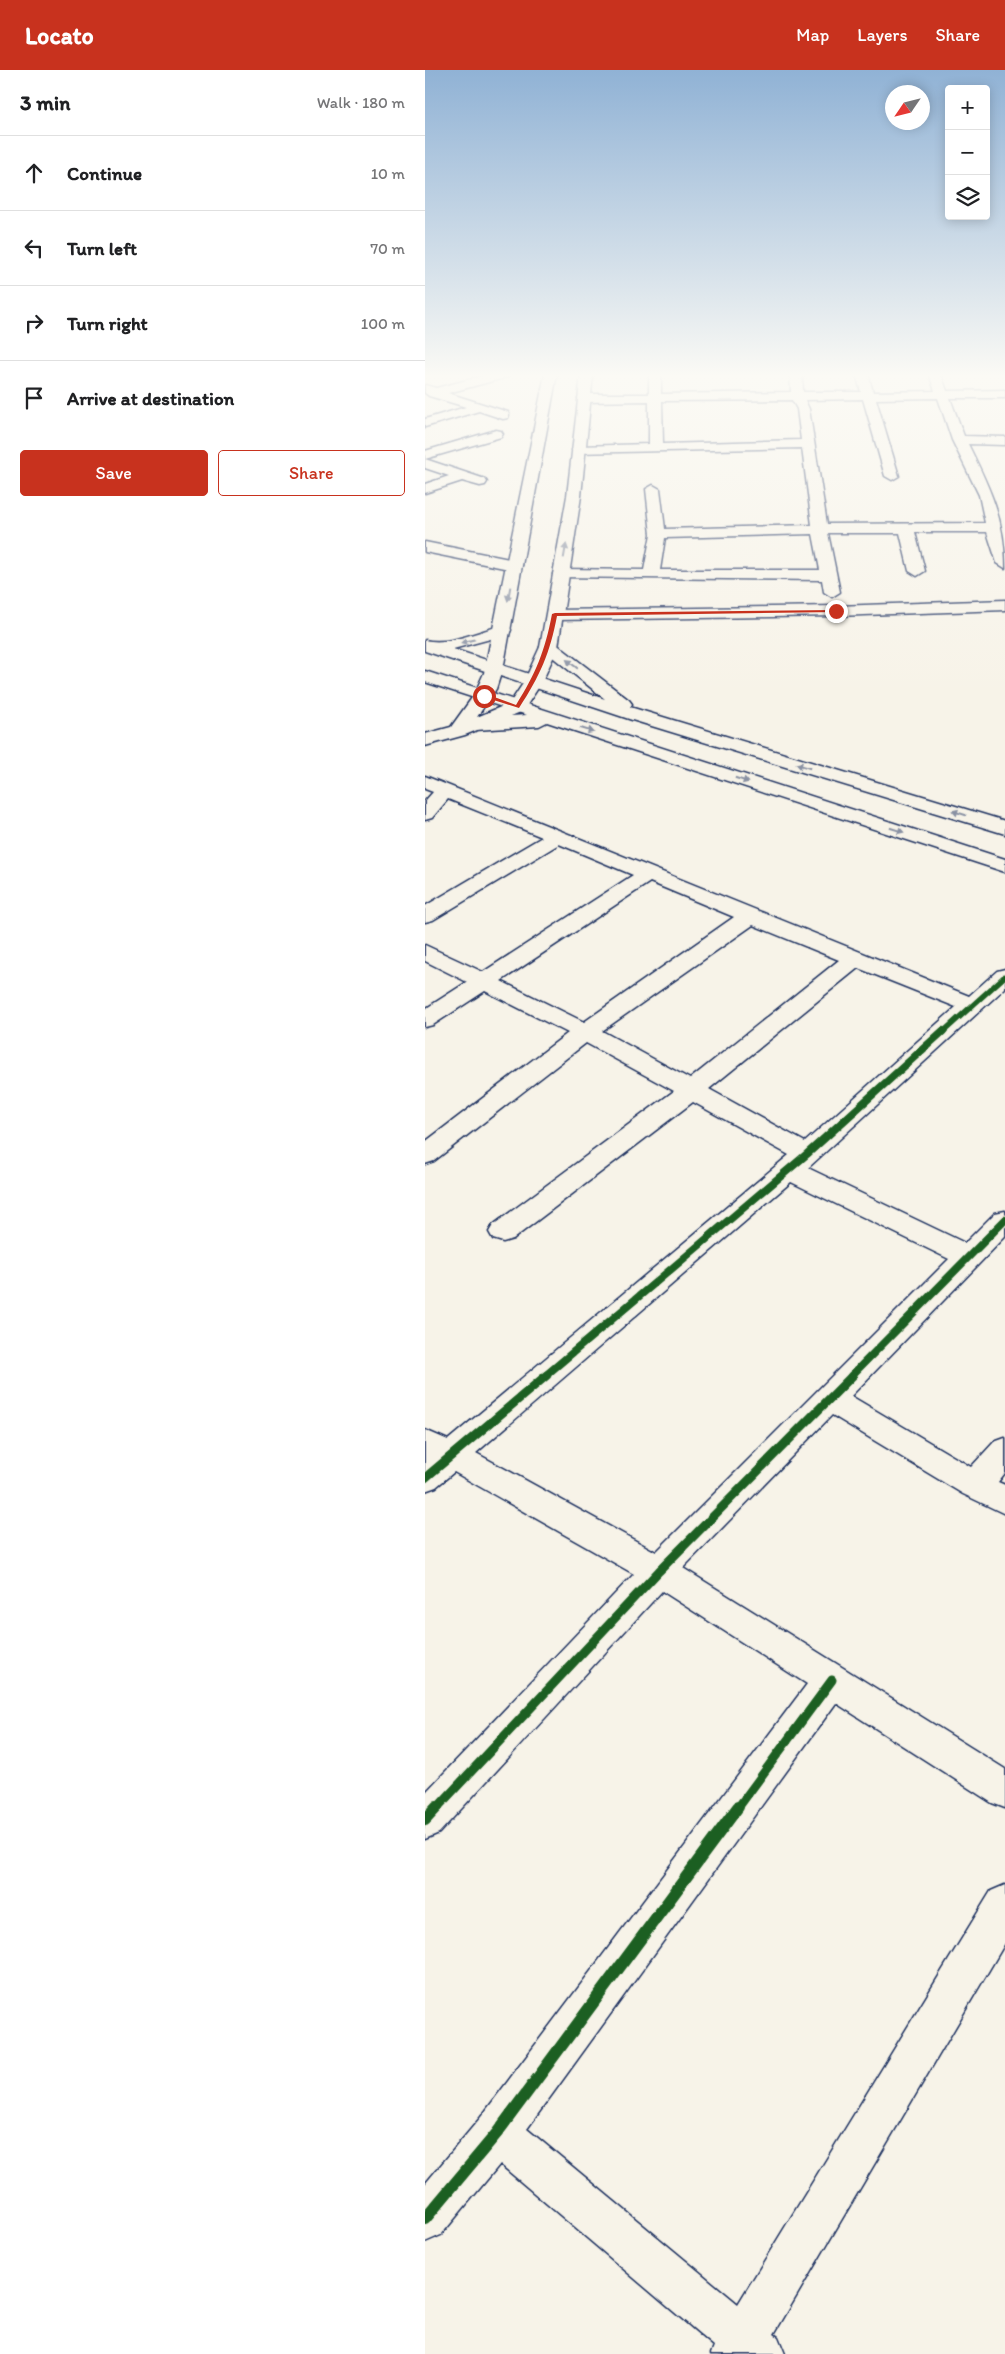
<!DOCTYPE html>
<html lang="en">
<head>
<meta charset="utf-8">
<style>
	:root { --surface:#fff; --page:#f2f2f2; --text:#202124; --muted:#757577; --line:#e0e0e0; --accent:#c8321e }
	body { margin:0; font-family:Itim,sans-serif; background:var(--page); color:var(--text) }
	.controls { position:absolute; right:15px; top:15px; display:grid; overflow:hidden; border-radius:5px; box-shadow:0 2px 12px #0003 }
	.controls button { width:45px; height:45px; display:grid; place-items:center; padding:0; border:0; border-bottom:1px solid var(--line); background:var(--surface); color:var(--text); font:25px sans-serif }
	.compass { position:absolute; left:460px; top:15px; width:45px; height:45px; border-radius:50%; background:var(--surface); box-shadow:0 2px 12px #0003; rotate:235deg }
	.stop { position:absolute; width:15px; height:15px; margin:-11px; border:4px solid #c8321e; border-radius:50%; background:#fff }
	.stop.end { background:#c8321e; border-color:#fff; box-shadow:0 1px 5px #0008 }
	.list { margin:0; padding:0; list-style:none }
	h2 { display:flex; justify-content:space-between; align-items:center; height:65px; margin:0; padding:0 20px; font-size:21px }
	h2 small { font-size:16px; font-weight:400; color:var(--muted) }
	.list li { display:grid; grid-template-columns:32px 1fr auto; gap:15px; align-items:center; box-sizing:border-box; height:75px; padding:0 20px; border-top:1px solid var(--line) }
	.list b { display:block; font-size:19px; white-space:nowrap }
	.list em { font-size:16px; font-style:normal; color:var(--muted) }
	.actions { display:flex; gap:10px; padding:15px 20px }
	.actions a { flex:1; padding:11px 0; border:1px solid var(--accent); border-radius:5px; text-align:center; font-size:18px; color:var(--accent) }
	.actions .main { background:var(--accent); color:#fff }
	.icon { flex:none; width:28px; height:28px; fill:none; stroke:currentColor; stroke-width:2; stroke-linecap:round; stroke-linejoin:round }
	.map { position:relative; flex:none; width:580px; height:2284px; overflow:hidden }
	header { display:flex; align-items:center; gap:30px; box-sizing:border-box; height:70px; padding:0 25px; background:var(--accent); color:#fff }
	header strong { font-size:24px }
	nav { display:flex; gap:28px; margin-inline-start:auto; font-size:18px }
	main { display:flex }
	aside { flex:1; background:var(--surface) }
	.map>svg:first-child { display:block }
</style>
</head>
<body>
<header>
<strong>Locato</strong>
<nav><a>Map</a><a>Layers</a><a>Share</a></nav>
</header>
<main>
<aside>
<h2>3 min<small>Walk · 180 m</small></h2>
<ul class="list">
<li><svg class="icon" aria-label="ahead" viewBox="0 0 24 24"><path d="M12 20V5M6 11l6-6 6 6"/></svg><div><b>Continue</b></div><em>10 m</em></li>
<li><svg class="icon" aria-label="left" viewBox="0 0 24 24"><path d="M17 20v-9H6M10 6l-5 5 5 5"/></svg><div><b>Turn left</b></div><em>70 m</em></li>
<li><svg class="icon" aria-label="right" viewBox="0 0 24 24"><path d="M7 20v-9h11M14 6l5 5-5 5"/></svg><div><b>Turn right</b></div><em>100 m</em></li>
<li><svg class="icon" aria-label="arrive" viewBox="0 0 24 24"><path d="M6 21V4h12l-3 4 3 4H6"/></svg><div><b>Arrive at destination</b></div></li>
</ul>
<div class="actions"><a class="main">Save</a><a>Share</a></div>
</aside>
<div class="map">
<svg width="580" height="2284" viewBox="0 0 580 2284">
	<rect width="100%" height="100%" fill="#f7f3e8"/>
	<filter id="ink" filterUnits="userSpaceOnUse"><feTurbulence type="fractalNoise" baseFrequency=".02" numOctaves="2"/><feDisplacementMap in="SourceGraphic" scale="10" xChannelSelector="R" yChannelSelector="G"/><feConvolveMatrix kernelMatrix="1 2 1 2 8 2 1 2 1" color-interpolation-filters="sRGB"/></filter>
	<g filter="url(#ink)">
		<g fill="none" stroke-linecap="round" stroke-linejoin="round">
			<!-- minor casing -->
			<g stroke="#1b2f5e" stroke-width="3">
				<g id="minor">
					<polygon points="66,304 85,304 83,307 23,323 83,342 84,345 83,348 78,349 54,341 0,357 0,349 41,337 4,326 0,323 0,315 11,318"/>
					<path d="M224,304h12v20l130,-2 -1,-18h12l1,18h58l-5,-18h12l5,18 62,-1 -6,-17h12l6,17 58,-1v8h-55l14,38 41,1v8l-37,-1c21,43 37,74 37,124l-8,-5 -10,-31h-72l10,39 -8,5 -8,-5 -9,-38h-72l12,59 -8,5 -8,-5 -2,-12 -267,-3 -2,-3 2,-3 6,-2 83,1 7,-36 -5,-45 7,-4 7,4 5,40 147,-4 -10,-77 -228,5 -2,-3 2,-3 5,-1 70,-2v-43l-65,1 -6,-4 6,-4h65zM513,328l14,42 27,55 6,28 -158,1 -18,-115 -4,-9 58,-1 22,77 7,4 7,-4 -23,-77zM367,330l5,9 4,31 -138,4 -1,-43zM388,464l7,36h-160l5,-32z"/>
					<polygon points="71,360 76,361 78,364 76,367 0,389 60,409 62,412 60,415 55,416 37,411 0,423 0,414 24,406 0,398 0,381"/>
					<polygon points="0,472 89,490 97,495 89,500 0,482"/>
					<polygon points="580,530 580,540 411,546 130,550 124,548 122,545 124,542 130,540 411,536"/>
					<path d="M0,706l544,220 28,-25 8,-2v19l-197,180 157,75 30,-30 10,-2v26l-154,159 120,71 23,-25 11,-4v35l-7,9 7,3v29l-42,-20 -131,-79 -149,153 322,201v39l-13,-5 -156,-100 -309,426 211,175 253,-413 14,-6v58l-231,391 4,3 7,17h-74l3,-8 -214,-182 -59,71 -16,7v-58l56,-67 326,-433 -145,-93 -223,242 -14,6v-46l209,-219 -180,-102 -18,15 -11,4v-61l23,10 341,-285 -96,-53 -180,137 -10,3 -10,-3 -4,-7 4,-7 181,-134 -88,-48 -152,118 -9,3v-22l143,-109 -83,-42 -52,34 -8,2v-18l42,-27 -42,-21v-16l58,27 150,-97 -74,-31 -126,76 -8,2v-16l117,-69 -94,-38 -16,19 -7,2v-19l8,-9 -8,-3zM225,812l84,35 -150,105 -83,-41zM328,855l86,35 -149,119 -88,-48zM433,898l98,39 -151,135 -96,-53zM366,1112l158,77 -293,293 -180,-99z"/>
				</g>
			</g>
			<!-- secondary casing -->
			<g stroke="#1b2f5e" stroke-width="3">
				<polygon id="secondary" points="120,304 132,304 79,594 71,619 52,647 85,633 99,612 115,577 142,426 156,304 168,304 156,426 133,577 117,612 98,641 40,665 0,676 0,664 26,657 49,625 59,603"/>
			</g>
			<!-- primary casing -->
			<g stroke="#1b2f5e" stroke-width="3">
				<g id="primary">
					<path d="M78,555l6,1 2,4 -2,4 -56,15 152,50 -65,-52 3,-4h12l74,57 3,4 -2,3 375,114v13l-373,-114 -207,-69v-11c24,6 54,-9 78,-15z"/>
					<polygon points="0,601 580,789 580,802 122,652 114,656 50,660 43,658 41,654 43,650 50,648 102,645 0,612"/>
				</g>
			</g>
			<!-- minor -->
			<use href="#minor" fill="#f7f3e8" fill-rule="evenodd"/>
			<!-- secondary -->
			<use href="#secondary" fill="#f7f3e8" fill-rule="evenodd"/>
			<!-- primary -->
			<use href="#primary" fill="#f7f3e8" fill-rule="evenodd"/>
			<!-- cycleway-far3 casing -->
			<g stroke="#f7f3e8" stroke-width="8">
				<polyline id="cycleway-far3" points="517,963 580,906"/>
			</g>
			<!-- cycleway-far2 casing -->
			<g stroke="#f7f3e8" stroke-width="11">
				<g id="cycleway-far2">
					<polyline points="120,1306 382,1084 518,961"/>
					<polyline points="426,1306 580,1150"/>
				</g>
			</g>
			<!-- cycleway-far1 casing -->
			<g stroke="#f7f3e8" stroke-width="12">
				<g id="cycleway-far1">
					<polyline points="0,1408 122,1305"/>
					<polyline points="11,1739 234,1501 428,1305"/>
					<polyline points="312,1739 407,1610"/>
				</g>
			</g>
			<!-- cycleway casing -->
			<g stroke="#f7f3e8" stroke-width="15">
				<g id="cycleway">
					<polyline points="0,1750 12,1737"/>
					<polyline points="0,2149 72,2063 313,1737"/>
				</g>
			</g>
			<!-- cycleway-far3 -->
			<use href="#cycleway-far3" stroke="#1b5e20" stroke-width="5.5"/>
			<!-- cycleway-far2 -->
			<use href="#cycleway-far2" stroke="#1b5e20" stroke-width="8"/>
			<!-- cycleway-far1 -->
			<use href="#cycleway-far1" stroke="#1b5e20" stroke-width="9"/>
			<!-- cycleway -->
			<use href="#cycleway" stroke="#1b5e20" stroke-width="12"/>
		</g>
		<!-- one-way arrows -->
		<defs><path id="oneway-solid" d="M-6-.8H1V-3.2L6.5 0L1 3.2V.8H-6Z" transform="scale(1.25)"/></defs>
		<g fill="#8991a3">
			<use href="#oneway-solid" transform="translate(140 481) rotate(-80)"/>
			<use href="#oneway-solid" transform="translate(84 524) rotate(100)"/>
			<use href="#oneway-solid" transform="translate(43 571) rotate(166)"/>
			<use href="#oneway-solid" transform="translate(147 594) rotate(-142)"/>
			<use href="#oneway-solid" transform="translate(162 660) rotate(18)"/>
			<use href="#oneway-solid" transform="translate(378 696) rotate(-163)"/>
			<use href="#oneway-solid" transform="translate(317 710) rotate(18)"/>
			<use href="#oneway-solid" transform="translate(534 743) rotate(-163)"/>
			<use href="#oneway-solid" transform="translate(472 760) rotate(18)"/>
		</g>
	</g>
	<!-- sky -->
	<linearGradient id="sky" x2="0" y2="1"><stop stop-color="#90b2d5"/><stop offset="0.49" stop-color="#fbfaf5"/><stop offset="1" stop-color="#fbfaf5" stop-opacity="0"/></linearGradient>
	<rect width="580" height="624" fill="url(#sky)"/>
	<!-- route -->
	<path fill="#c8321e" d="M411,540l2,2 -281,4c-7,37 -17,60 -38,92l-38,-12 5,-2 30,11c20,-32 29,-54 36,-91l3,-1z"/>
</svg>
<div class="controls">
<button>+</button>
<button>−</button>
<button><svg class="icon" aria-label="layers" viewBox="0 0 24 24"><path d="M12 4l9 5-9 5-9-5zM3 14l9 5 9-5"/></svg></button>
</div>
<svg class="compass" viewBox="-18 -18 36 36"><path d="M0-13l5 13h-10z" fill="#e53935"/><path d="M0 13l5-13h-10z" fill="#757577"/></svg>
<div class="stop" style="left:59px;top:626px"></div>
<div class="stop end" style="left:411px;top:541px"></div>
</div>
</main>
</body>
</html>
